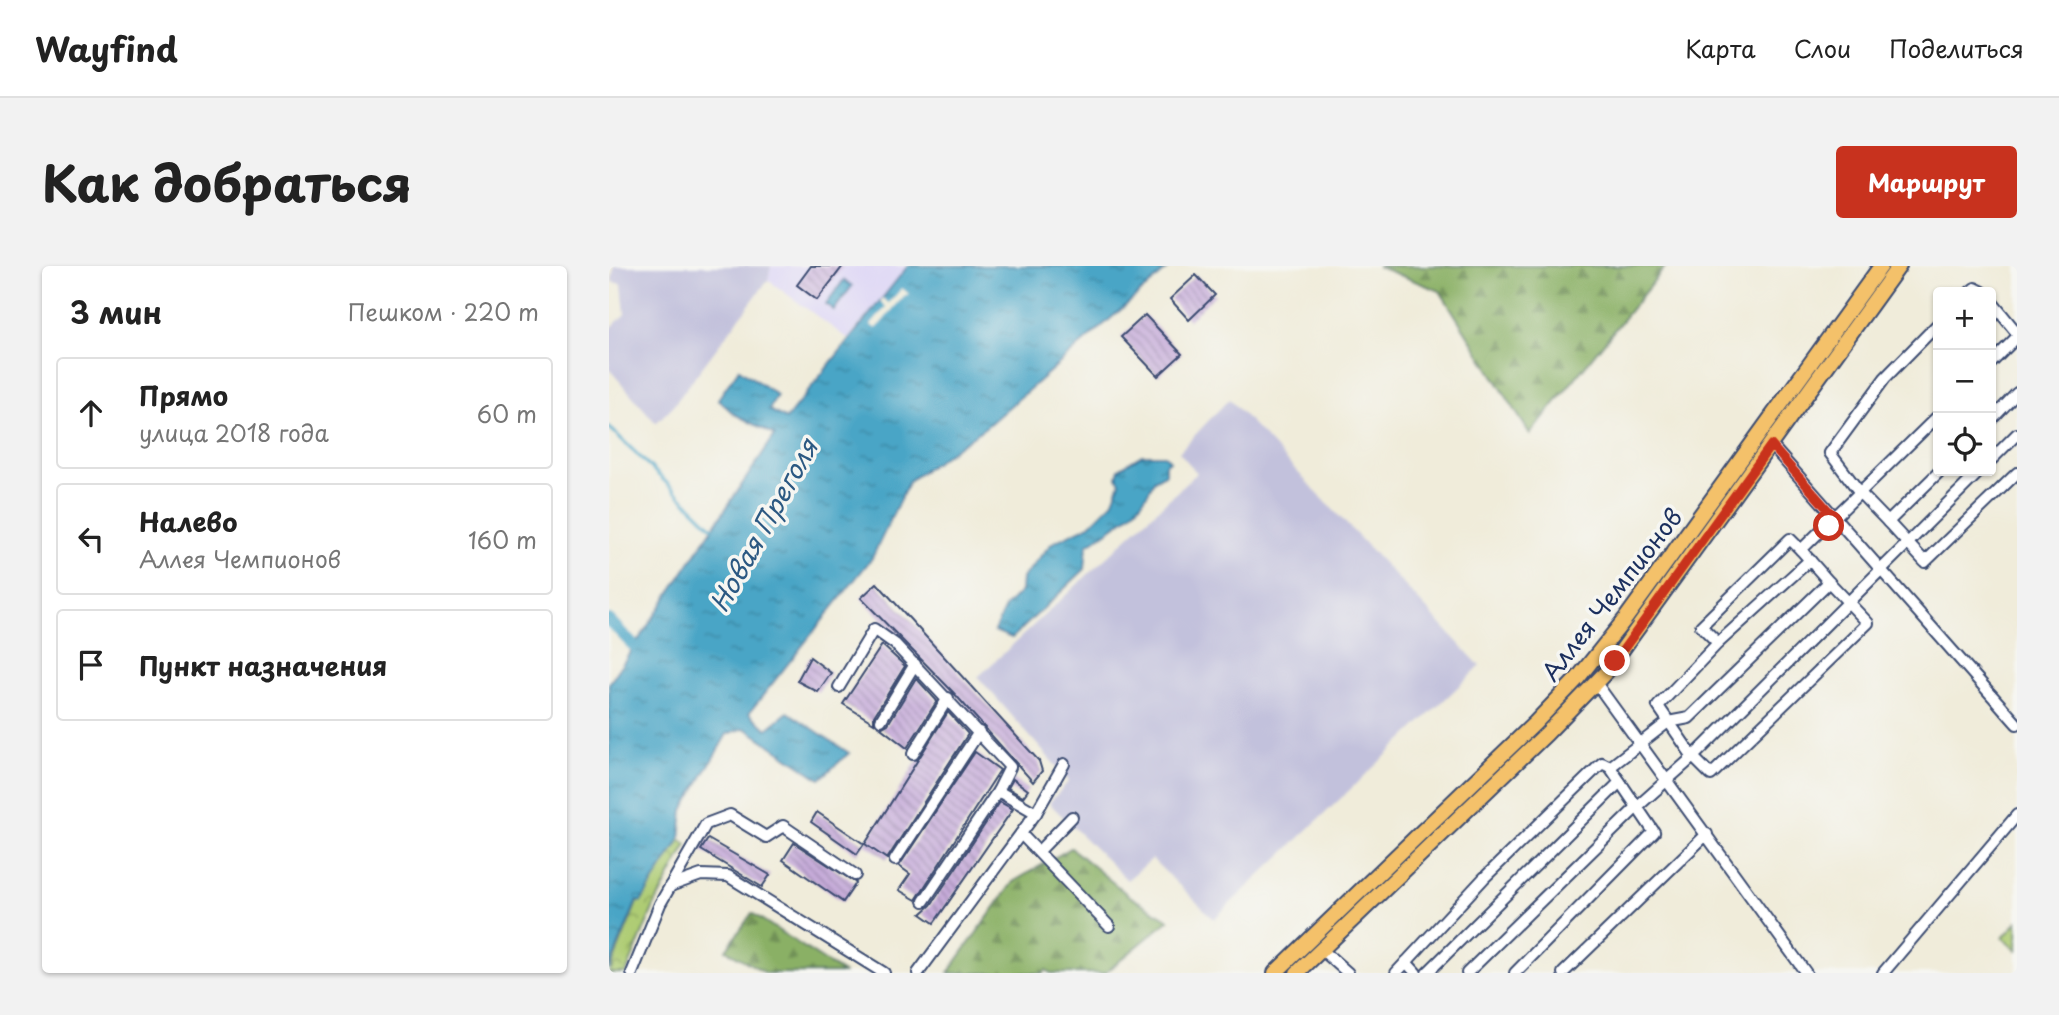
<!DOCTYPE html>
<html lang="ru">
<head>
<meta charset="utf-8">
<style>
	:root { --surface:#fff; --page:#f2f2f2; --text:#222; --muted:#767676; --line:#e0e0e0; --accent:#c8321e }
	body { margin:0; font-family:"Playpen Sans",sans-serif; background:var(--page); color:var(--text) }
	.controls { position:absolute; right:21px; top:21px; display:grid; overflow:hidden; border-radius:7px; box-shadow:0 2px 5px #0004 }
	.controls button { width:63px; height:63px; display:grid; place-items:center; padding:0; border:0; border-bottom:2px solid var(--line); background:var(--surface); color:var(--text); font:35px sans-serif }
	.stop { position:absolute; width:21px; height:21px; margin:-16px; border:5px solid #c8321e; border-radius:50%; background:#fff }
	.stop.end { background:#c8321e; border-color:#fff; box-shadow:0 2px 7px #0008 }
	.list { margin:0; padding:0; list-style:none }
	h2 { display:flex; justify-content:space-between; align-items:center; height:91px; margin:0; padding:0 28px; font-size:30px }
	h2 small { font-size:23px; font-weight:400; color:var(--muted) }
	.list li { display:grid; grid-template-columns:46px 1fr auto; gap:21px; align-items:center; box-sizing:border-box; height:112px; margin:0 14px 14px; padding:0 14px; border:2px solid var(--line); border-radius:7px }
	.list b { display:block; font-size:26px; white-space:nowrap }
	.list p { margin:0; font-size:23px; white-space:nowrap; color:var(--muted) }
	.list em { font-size:23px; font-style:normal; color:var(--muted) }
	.icon { flex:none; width:38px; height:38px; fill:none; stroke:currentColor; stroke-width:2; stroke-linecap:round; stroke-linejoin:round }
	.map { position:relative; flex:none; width:1408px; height:707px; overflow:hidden; border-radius:7px }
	header { display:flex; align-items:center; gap:42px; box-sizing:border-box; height:98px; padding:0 35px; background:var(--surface); border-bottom:2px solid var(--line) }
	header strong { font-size:33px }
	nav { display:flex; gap:38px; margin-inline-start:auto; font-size:24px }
	.intro { display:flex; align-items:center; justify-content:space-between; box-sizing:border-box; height:168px; padding:0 42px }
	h1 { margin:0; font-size:49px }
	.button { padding:18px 32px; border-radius:7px; background:var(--accent); color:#fff; font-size:24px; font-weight:700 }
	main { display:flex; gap:42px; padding:0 42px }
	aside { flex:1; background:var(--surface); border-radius:7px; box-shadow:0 2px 5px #0004 }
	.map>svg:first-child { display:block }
</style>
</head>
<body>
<header>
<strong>Wayfind</strong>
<nav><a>Карта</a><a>Слои</a><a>Поделиться</a></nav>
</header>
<div class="intro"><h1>Как добраться</h1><a class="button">Маршрут</a></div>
<main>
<aside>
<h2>3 мин<small>Пешком · 220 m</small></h2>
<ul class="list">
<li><svg class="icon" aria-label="ahead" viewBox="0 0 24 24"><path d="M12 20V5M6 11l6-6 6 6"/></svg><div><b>Прямо</b><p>улица 2018 года</p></div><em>60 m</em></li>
<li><svg class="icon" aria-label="left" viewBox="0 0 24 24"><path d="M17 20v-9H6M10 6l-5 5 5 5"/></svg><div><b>Налево</b><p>Аллея Чемпионов</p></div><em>160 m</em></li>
<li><svg class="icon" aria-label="arrive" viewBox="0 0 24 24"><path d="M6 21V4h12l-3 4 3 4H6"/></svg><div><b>Пункт назначения</b></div></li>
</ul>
</aside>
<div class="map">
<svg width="1408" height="707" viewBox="0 0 1408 707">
	<defs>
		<pattern id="forest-firs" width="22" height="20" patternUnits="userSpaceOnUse" patternTransform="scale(1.75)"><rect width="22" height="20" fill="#8ab065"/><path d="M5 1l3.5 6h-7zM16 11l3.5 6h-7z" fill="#709056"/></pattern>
		<pattern id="park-crowns" width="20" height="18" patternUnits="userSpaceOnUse" patternTransform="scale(1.75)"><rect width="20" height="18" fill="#aecc73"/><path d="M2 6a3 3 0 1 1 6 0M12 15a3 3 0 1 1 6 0" fill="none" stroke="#8da662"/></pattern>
		<pattern id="water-ripples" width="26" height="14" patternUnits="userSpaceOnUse" patternTransform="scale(1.75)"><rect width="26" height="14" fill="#48a5c6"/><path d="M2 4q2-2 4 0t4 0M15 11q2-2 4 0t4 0" fill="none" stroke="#3b87a4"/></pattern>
		<pattern id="building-back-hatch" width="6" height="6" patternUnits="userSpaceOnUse" patternTransform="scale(1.75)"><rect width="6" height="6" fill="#c6abd9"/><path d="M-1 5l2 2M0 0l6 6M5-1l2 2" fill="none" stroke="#a08cb3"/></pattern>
	</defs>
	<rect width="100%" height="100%" fill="#f6f6f2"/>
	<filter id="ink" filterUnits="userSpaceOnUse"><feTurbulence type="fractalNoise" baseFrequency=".0143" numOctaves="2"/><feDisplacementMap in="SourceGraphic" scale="14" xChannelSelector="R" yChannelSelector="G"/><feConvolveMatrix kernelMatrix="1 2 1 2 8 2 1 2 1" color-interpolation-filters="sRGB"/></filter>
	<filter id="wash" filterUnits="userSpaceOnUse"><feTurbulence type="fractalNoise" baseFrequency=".00686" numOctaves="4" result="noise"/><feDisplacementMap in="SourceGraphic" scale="28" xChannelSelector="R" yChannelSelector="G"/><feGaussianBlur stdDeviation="1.57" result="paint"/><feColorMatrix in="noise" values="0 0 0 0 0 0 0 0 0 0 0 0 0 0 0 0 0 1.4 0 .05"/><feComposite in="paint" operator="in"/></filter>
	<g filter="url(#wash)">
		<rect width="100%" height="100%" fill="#f0ecda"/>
		<!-- built -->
		<polygon fill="#ddd5f6" points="162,0 299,0 239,73 159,14"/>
		<!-- industrial -->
		<g fill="#c2c1dc">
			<polygon points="5,0 162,0 159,14 64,140 47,157 0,103 0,64 16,48 13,18 3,16"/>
			<polygon points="620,133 871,400 605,653 543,593 518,614 440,537 460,515 369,411 588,207 570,186"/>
		</g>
		<!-- forest -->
		<g fill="url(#forest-firs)" stroke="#527062" stroke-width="2">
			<polygon points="768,0 1057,0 921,168 831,25"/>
			<polygon points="462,582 519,629 560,654 496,707 442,707 437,704 433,707 339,707 404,616"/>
			<polygon points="143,647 234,707 157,707 117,684"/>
		</g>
		<!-- park -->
		<polygon fill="url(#park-crowns)" stroke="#647e68" stroke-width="2" points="71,573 78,578 45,640 17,707 0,707 29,634 32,636"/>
		<!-- pitch -->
		<polygon fill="#aecc73" stroke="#647e68" stroke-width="2" points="1408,656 1408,684 1394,672"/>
		<!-- water -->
		<g fill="url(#water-ripples)" stroke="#326a92" stroke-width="2">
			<polygon points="299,0 562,0 378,160 300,215 263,292 140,447 158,463 179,446 240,487 211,513 136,462 118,468 74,544 71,573 32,636 28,635 0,703 0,418 166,169 125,148 109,133 130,103 168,129 160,144 177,153"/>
			<polygon points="235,14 243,20 225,44 217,38"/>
			<path d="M533,189h23l5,6 -5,3v10l-11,6c-13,34 -39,45 -67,65l-2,24 -73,69 -18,-7 12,-25 15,-15 1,-13 30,-35 38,-18 22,-22 8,-20 -3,-6 2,-8z"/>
		</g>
		<!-- pier -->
		<polygon fill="#f0ecda" points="293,22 300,28 295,30 267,63 262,59 277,41 271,35 273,32 280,37"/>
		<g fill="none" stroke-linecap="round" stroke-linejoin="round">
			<!-- stream -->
			<polyline stroke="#48a5c6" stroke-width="3.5" points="0,161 103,261"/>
			<!-- canal -->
			<polyline stroke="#48a5c6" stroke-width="12" points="0,354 24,379"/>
		</g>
		<g id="blocks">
			<!-- building -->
			<g fill="url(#building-back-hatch)">
				<polygon points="202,0 234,0 208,34 188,19"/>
				<polygon points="587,9 606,29 580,54 561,33"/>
				<polygon points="536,49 573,88 549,110 512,71"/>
				<polygon points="268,317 430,495 433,505 424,516 344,426 252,332"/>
				<polygon points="273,379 296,400 265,450 265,457 234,438"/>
				<polygon points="201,391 222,407 209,426 188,415"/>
				<polygon points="307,412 328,435 298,482 272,462 279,458"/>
				<polygon points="339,446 359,468 278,593 256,578"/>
				<polygon points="366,486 391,504 307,634 290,624 301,608 290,600"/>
				<polygon points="404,513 419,524 414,531 399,522"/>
				<polygon points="391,536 404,543 325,657 312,648 322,639"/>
				<polygon points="208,546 255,578 248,588 202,556"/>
				<polygon points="99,573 161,609 153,621 92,584"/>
				<polygon points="185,577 247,617 234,636 174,594"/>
			</g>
		</g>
	</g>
	<g filter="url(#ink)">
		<use href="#blocks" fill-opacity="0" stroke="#3b4b71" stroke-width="2"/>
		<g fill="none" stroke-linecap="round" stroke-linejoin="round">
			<!-- minor casing -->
			<g stroke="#3b4b71" stroke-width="14">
				<g id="minor">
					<polyline points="1361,26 1366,22 1374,26"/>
					<polyline points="1382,35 1408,67"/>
					<polyline points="1382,97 1408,71"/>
					<polyline points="1382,154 1408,127"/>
					<polyline points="1162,179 1408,458"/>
					<polyline points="1382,194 1408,168"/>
					<polyline points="1331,205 1279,256 1316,296 1408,207"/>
					<polyline points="1279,256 1252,228 1221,187 1276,112 1329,58"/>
					<polyline points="1192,284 1181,273 1092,360 1109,377 1049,440 1084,491 1102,509 1259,357 1220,316"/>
					<polyline points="1109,377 1201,294"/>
					<polyline points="987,417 1197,707"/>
					<polyline points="230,421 265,363 286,378 401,501 389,525 427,547"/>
					<polyline points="272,454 306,398"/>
					<polyline points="304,488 339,432"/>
					<polyline points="412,568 500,660"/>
					<polyline points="430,585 463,551"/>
					<polyline points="286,594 370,466"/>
					<polyline points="61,620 92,609 119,610 275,707"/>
					<polyline points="315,635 389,525"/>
					<polyline points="712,683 739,707"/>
					<polyline points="797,696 807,707"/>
					<polyline points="23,707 51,638 97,558 121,549 157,571 174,560 246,609"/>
					<polyline points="309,707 427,547 455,498"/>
					<polyline points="787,707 875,612 993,497 1001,501 1059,456 1080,452 1220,316 1192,284 1329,150"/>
					<polyline points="818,707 1011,516"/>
					<polyline points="858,707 1029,540 1084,491 1371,205"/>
					<polyline points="906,707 1045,566 1001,501"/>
					<polyline points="954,707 1098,568"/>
					<polyline points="1274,707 1408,549"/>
				</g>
			</g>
			<!-- major casing -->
			<g stroke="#3b4b71" stroke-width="18">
				<g id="major">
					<polyline points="666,707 926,457 969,412 1017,352 1272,0"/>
					<polyline points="688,707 937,468 997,406 1290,0"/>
				</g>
			</g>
			<!-- minor -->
			<use href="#minor" stroke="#fff" stroke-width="10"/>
			<!-- major -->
			<use href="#major" stroke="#f4c16a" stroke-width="14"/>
		</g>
	</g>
	<g fill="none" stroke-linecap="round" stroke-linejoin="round" filter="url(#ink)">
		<!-- route -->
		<polyline stroke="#c8321e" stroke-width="9" points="1006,395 1162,179 1227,253 1220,260"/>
	</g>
	<g text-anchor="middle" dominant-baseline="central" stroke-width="7" stroke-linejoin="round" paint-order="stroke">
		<!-- street labels -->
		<g font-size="24" fill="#1b2f5e" stroke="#f6f6f2">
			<text transform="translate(1002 328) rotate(-52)">Аллея Чемпионов</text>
		</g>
		<!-- water labels -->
		<g font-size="26" font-style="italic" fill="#2b5882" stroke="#f6f6f2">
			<text transform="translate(154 259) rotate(-61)">Новая Преголя</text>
		</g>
	</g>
</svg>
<div class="controls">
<button>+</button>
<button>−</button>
<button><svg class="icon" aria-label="locate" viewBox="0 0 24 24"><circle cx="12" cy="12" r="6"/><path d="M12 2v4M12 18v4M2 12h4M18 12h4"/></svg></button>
</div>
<div class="stop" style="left:1220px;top:260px"></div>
<div class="stop end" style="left:1006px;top:395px"></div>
</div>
</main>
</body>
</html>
